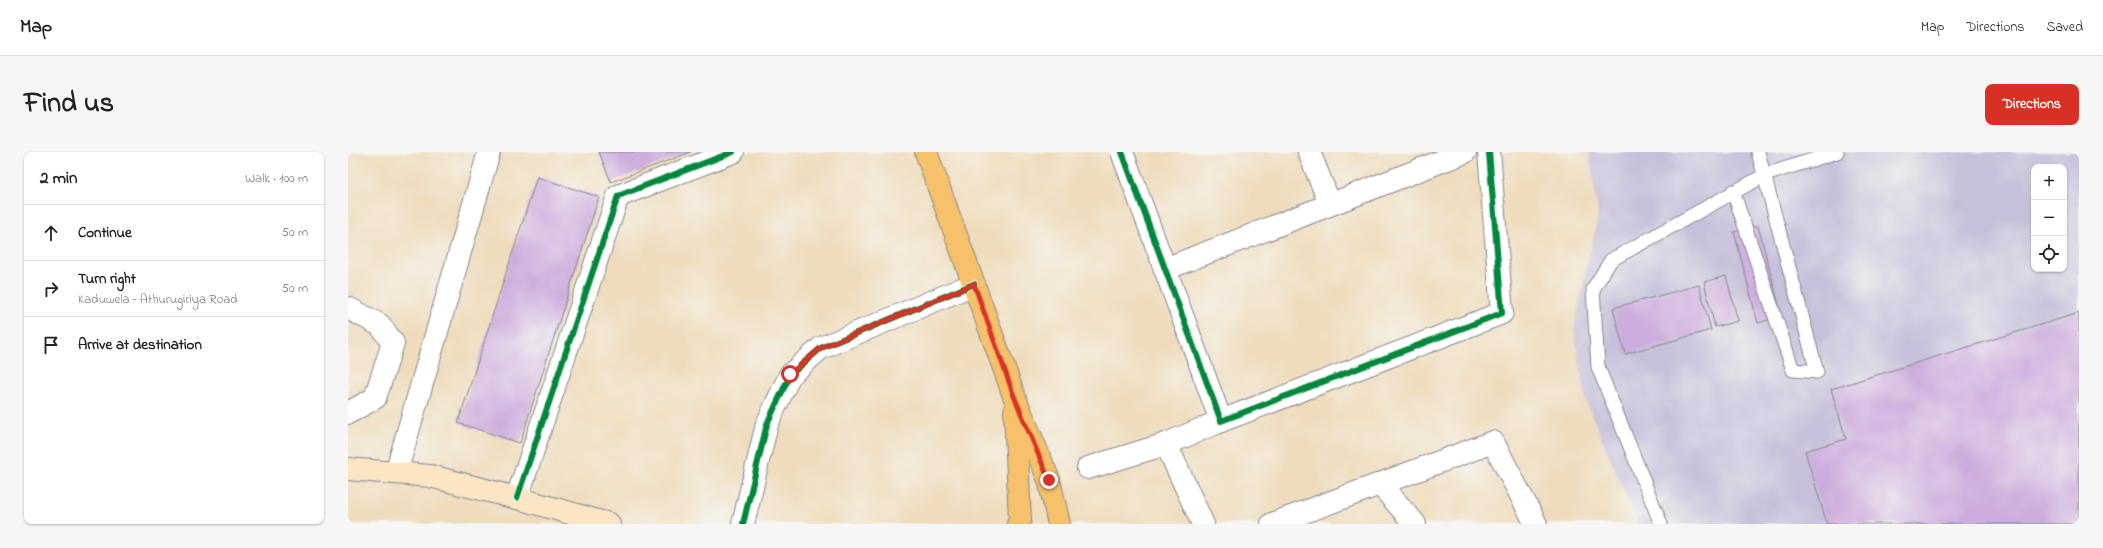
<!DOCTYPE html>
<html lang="en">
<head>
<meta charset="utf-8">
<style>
	:root { --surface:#fff; --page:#f6f6f6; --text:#222; --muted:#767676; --line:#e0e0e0; --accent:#d93025 }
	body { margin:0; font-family:"Indie Flower",sans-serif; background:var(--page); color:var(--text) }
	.controls { position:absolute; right:12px; top:12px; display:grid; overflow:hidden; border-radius:8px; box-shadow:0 1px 3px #0004 }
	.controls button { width:36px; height:36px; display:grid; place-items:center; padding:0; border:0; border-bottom:1px solid var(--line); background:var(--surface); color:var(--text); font:20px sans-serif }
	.stop { position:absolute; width:12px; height:12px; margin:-9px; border:3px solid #d93025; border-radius:50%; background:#fff }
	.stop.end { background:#d93025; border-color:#fff; box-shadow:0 1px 4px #0008 }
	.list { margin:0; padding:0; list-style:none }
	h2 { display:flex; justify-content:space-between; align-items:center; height:52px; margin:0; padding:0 16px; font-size:17px }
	h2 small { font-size:13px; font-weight:400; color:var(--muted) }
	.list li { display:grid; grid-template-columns:26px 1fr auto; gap:12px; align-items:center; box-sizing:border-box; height:56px; padding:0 16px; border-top:1px solid var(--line) }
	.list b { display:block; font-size:15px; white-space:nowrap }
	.list p { margin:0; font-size:13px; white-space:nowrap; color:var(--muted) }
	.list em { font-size:13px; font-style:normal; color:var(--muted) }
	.icon { flex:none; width:22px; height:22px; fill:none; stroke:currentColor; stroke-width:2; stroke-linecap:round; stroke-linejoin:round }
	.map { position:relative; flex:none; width:1731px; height:372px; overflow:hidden; border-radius:8px }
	header { display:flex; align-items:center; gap:24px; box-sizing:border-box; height:56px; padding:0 20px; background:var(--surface); border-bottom:1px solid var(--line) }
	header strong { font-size:19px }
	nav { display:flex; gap:22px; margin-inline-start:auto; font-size:14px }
	.intro { display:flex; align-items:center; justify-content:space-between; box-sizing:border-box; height:96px; padding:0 24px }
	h1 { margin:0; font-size:28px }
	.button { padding:10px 18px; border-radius:8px; background:var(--accent); color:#fff; font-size:14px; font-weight:700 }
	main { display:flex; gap:24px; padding:0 24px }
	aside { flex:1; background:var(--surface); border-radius:8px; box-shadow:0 1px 3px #0004 }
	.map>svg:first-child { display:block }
</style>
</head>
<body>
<header>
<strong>Map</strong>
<nav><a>Map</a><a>Directions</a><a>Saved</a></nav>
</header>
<div class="intro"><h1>Find us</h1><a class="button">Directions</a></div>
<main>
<aside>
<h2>2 min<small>Walk · 100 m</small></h2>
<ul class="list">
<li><svg class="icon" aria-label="ahead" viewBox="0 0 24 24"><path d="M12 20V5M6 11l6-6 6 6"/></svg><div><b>Continue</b></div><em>50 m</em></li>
<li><svg class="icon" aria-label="right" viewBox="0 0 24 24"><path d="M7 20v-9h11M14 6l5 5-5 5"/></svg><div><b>Turn right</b><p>Kaduwela – Athurugiriya Road</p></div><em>50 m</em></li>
<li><svg class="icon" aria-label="arrive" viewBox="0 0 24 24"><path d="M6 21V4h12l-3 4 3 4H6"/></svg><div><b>Arrive at destination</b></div></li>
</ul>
</aside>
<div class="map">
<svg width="1731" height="372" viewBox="0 0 1731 372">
	<rect width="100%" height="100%" fill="#f6f6f2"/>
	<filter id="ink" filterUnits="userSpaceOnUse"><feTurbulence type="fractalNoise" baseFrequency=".025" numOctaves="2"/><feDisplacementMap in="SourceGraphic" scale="8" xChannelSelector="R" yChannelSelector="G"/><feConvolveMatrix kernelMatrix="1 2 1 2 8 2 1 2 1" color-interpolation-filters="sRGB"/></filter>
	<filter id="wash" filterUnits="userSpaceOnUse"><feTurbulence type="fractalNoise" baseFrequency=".012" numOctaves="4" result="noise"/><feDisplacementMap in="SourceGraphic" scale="16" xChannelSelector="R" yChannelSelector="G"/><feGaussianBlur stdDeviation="0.9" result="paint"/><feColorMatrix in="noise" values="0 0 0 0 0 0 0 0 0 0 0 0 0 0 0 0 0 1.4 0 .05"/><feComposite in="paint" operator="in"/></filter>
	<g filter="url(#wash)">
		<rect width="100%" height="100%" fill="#efdcbc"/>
		<!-- industrial -->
		<path fill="#c6c0da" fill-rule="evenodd" d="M1241,0h490v372h-441l-52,-123 -12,-71 24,-115zM1686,15h30v102h-30z"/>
		<g id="blocks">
			<!-- building -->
			<g fill="#cdadde">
				<polygon points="251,0 343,0 263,30"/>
				<polygon points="189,25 251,45 172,291 110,271"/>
				<polygon points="1410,74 1434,164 1410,171 1386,80"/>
				<polygon points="1378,124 1390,169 1367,175 1356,130"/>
				<polygon points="1351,133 1363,178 1277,202 1265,156"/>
				<polygon points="1731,161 1731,372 1479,372 1457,299 1498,287 1483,237"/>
			</g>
		</g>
	</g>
	<g filter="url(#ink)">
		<use href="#blocks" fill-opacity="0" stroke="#85868d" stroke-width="1"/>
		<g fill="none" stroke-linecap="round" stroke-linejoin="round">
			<!-- lane casing -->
			<g stroke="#85868d" stroke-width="15">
				<g id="lane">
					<polyline points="1385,39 1445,218 1469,220 1410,0"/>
					<polyline points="1313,372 1250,215 1245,137 1263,108 1417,23 1489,0"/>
				</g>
			</g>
			<!-- street casing -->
			<g stroke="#85868d" stroke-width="24">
				<g id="street">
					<polyline points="774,0 873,269 1154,161 1141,0"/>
					<polyline points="961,0 982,52"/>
					<polyline points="817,117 1117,0"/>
					<polyline points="0,156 32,173 45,191 27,246 0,261"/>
					<polyline points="818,292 855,372"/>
					<polyline points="740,316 818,292 873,269"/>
					<polyline points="48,321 141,0"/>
					<polyline points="1032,332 1067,372"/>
					<polyline points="169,346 270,44 385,0"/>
					<polyline points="395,372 419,272 442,223 473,196 626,132"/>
					<polyline points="924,372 1145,290 1188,372"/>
				</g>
			</g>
			<!-- secondary casing -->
			<g stroke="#85868d" stroke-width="24">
				<polyline id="secondary" points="0,317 82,324 169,346 261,372"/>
			</g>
			<!-- primary casing -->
			<g stroke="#85868d" stroke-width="24">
				<g id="primary">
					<polyline points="578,0 666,244 701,328 711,372"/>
					<polyline points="667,259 672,368 670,372"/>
				</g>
			</g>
			<!-- lane -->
			<use href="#lane" stroke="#fff" stroke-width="13"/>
			<!-- street -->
			<use href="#street" stroke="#fff" stroke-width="22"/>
			<!-- secondary -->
			<use href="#secondary" stroke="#fbe6c4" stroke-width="22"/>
			<!-- primary -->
			<use href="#primary" stroke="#f6c16b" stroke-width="22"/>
			<!-- cycleway casing -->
			<g stroke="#f6f6f2" stroke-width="8">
				<g id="cycleway">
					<polyline points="774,0 873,269 1154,161 1141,0"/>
					<polyline points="169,346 270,44 385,0"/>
					<polyline points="395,372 419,272 442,223 473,196 626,132"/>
				</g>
			</g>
			<!-- cycleway -->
			<use href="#cycleway" stroke="#00873e" stroke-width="6"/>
		</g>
	</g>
	<g fill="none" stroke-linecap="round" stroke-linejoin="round" filter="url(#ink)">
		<!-- route -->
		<polyline stroke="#d93025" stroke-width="5" points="442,222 473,196 626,132 666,244 701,328"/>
	</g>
</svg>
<div class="controls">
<button>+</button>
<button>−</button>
<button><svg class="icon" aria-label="locate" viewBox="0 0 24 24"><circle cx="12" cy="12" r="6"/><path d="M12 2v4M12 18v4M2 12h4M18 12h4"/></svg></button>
</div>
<div class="stop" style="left:442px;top:222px"></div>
<div class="stop end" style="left:701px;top:328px"></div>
</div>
</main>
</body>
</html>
